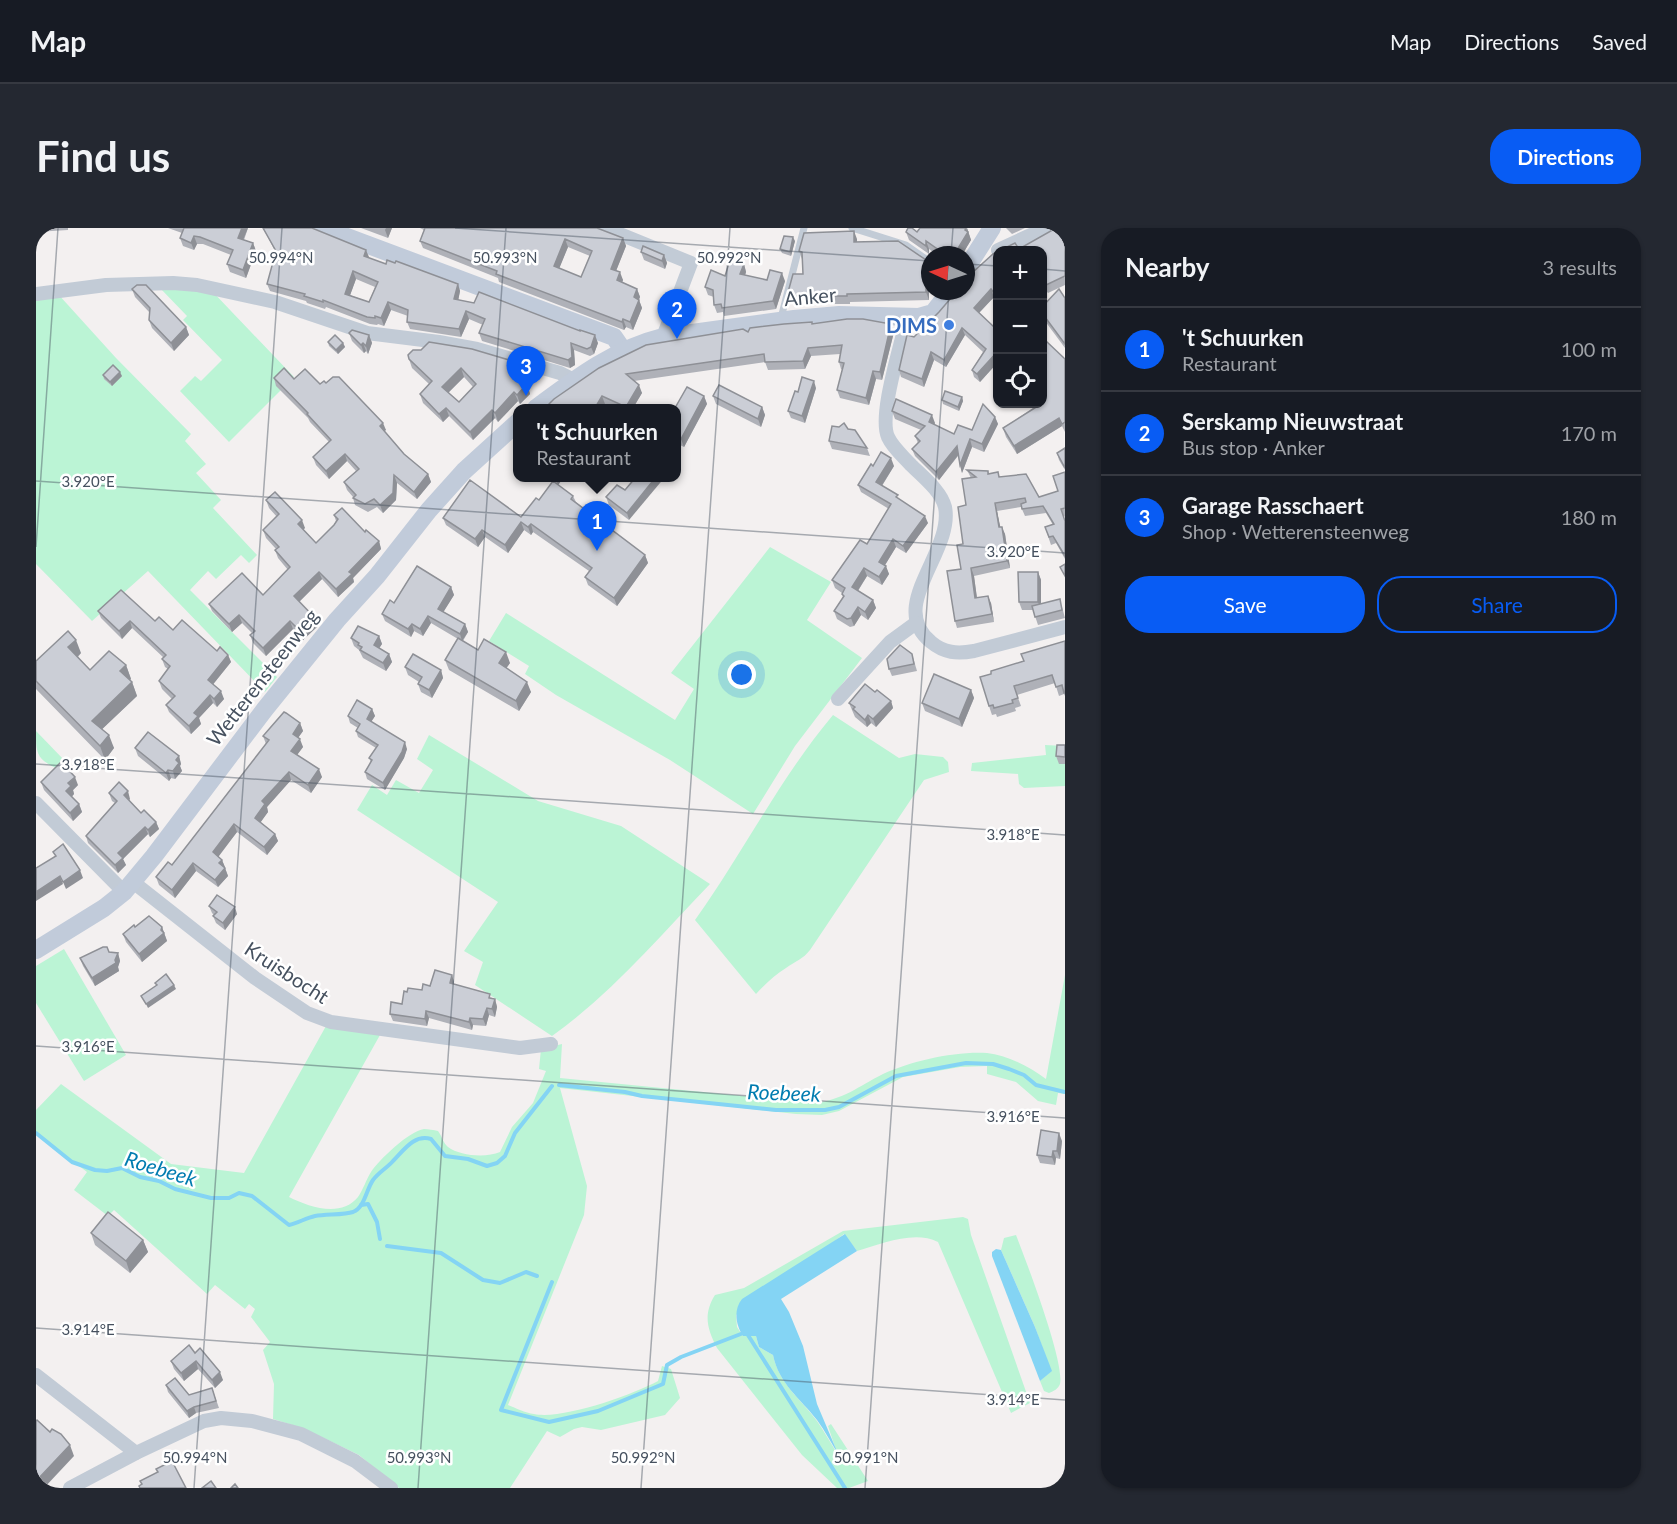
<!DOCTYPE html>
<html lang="en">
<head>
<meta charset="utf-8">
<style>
	:root { --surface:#171b24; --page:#242831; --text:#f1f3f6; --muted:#9ea1a6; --line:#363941; --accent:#085cf4 }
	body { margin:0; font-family:Lato,sans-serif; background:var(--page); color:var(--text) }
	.controls { position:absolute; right:18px; top:18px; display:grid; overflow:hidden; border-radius:12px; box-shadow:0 2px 4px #0004 }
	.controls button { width:54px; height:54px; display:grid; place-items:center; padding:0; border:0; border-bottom:2px solid var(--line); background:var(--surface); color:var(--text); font:30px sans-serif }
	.compass { position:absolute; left:885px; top:18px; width:54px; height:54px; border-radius:50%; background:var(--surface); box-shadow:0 2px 4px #0004; rotate:274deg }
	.you { position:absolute; left:706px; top:447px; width:21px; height:21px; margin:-15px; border:4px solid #fff; border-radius:50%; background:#1a73e8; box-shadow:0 0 0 9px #1a73e833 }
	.badge { display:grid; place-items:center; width:39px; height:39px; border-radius:50%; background:var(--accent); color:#fff; font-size:20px; font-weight:700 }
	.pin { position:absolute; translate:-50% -50px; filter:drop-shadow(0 2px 3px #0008) }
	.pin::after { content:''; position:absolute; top:32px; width:21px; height:18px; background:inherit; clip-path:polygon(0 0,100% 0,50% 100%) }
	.popup { position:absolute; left:477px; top:176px; width:168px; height:78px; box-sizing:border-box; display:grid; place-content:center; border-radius:12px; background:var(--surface); filter:drop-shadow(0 2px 4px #0005); font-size:20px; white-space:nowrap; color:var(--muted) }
	.popup b { font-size:22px; color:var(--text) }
	.popup::after { content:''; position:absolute; left:50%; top:100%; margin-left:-12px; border:12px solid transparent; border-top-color:var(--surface) }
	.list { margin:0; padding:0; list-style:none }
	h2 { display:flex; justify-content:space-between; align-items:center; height:78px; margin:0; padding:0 24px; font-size:26px }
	h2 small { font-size:20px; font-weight:400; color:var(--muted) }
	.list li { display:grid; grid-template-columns:39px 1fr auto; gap:18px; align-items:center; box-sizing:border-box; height:84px; padding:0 24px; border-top:2px solid var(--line) }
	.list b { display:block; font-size:22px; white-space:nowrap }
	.list p { margin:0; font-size:20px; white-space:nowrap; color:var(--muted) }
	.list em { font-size:20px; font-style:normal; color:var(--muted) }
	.actions { display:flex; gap:12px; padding:18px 24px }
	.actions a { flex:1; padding:14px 0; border:2px solid var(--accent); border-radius:24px; text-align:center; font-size:21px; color:var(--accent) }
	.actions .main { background:var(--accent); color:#fff }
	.icon { flex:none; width:33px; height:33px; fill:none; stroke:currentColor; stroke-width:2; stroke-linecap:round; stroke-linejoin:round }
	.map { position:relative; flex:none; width:1029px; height:1260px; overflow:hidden; border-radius:24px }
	header { display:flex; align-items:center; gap:36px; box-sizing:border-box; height:84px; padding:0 30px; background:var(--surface); border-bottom:2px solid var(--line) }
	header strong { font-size:28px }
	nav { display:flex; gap:33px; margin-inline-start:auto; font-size:21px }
	.intro { display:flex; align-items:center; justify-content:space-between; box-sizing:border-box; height:144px; padding:0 36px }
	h1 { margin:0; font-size:42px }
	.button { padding:15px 27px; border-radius:24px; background:var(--accent); color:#fff; font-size:21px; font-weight:700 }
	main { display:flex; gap:36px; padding:0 36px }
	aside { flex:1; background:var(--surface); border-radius:24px; box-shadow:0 2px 4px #0004 }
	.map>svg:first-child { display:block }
</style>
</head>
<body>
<header>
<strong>Map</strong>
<nav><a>Map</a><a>Directions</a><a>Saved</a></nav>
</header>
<div class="intro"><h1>Find us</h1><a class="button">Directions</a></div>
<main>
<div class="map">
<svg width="1029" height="1260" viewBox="0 0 1029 1260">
	<rect width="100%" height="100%" fill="#f3f0f0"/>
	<!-- green -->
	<g fill="#bbf4d5">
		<polygon points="124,60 175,62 258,149 193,214 144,163 159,148 165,153 186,132 147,92 151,88"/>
		<polygon points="22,66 80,130 155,206 149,213 170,236 160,245 185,272 177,280 221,327 213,335 205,327 180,351 172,343 154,362 241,449 229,464 112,343 56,393 0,336 0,70"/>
		<polygon points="734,319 795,354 771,392 826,430 759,518 717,586 634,532 520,467 489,446 493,438 453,413 470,385 639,492 658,461 635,445"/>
		<path d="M797,487l66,43 16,-4 28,3 5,5 1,10 -25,8 -114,170c-7,9 -14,11 -24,18 -11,7 -21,16 -30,26l-61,-74c48,-67 85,-142 138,-205z"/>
		<path d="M0,503l29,30 -7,8c-22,-10 -22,-16 -22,-38z"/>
		<path d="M393,507l109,66 83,25 89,58c-50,52 -99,110 -158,152l-77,-51 8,-23 -19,-11 34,-49 -141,-92 15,-25 15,10 9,-15 23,13 14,-23 -16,-11z"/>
		<polygon points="1009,517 1029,518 1029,558 988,560 983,556 982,546 935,543 936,535 1010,527"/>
		<polygon points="28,721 90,827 48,853 0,775 0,738"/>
		<path d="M1029,747v119l-7,-1 -2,12 -18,-4 -22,-19 -29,-8v-8l-27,1 -57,10 -64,34 -17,4 -26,-1 -236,-26 27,98 -3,29 -76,190c8,3 17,8 26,9 28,6 98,-19 124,-33l4,-15 9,3 9,29 -15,17 -64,15 -19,-3 -8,2 -14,8 -13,-6 -37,57h-111l-40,-33 -54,-26 -32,-10 1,-35 -11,-34 7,-8 -19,-25 4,-8 -6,-5 -4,5 -30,-24 -8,9 -93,-84 -6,6 -34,-26 13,-18 -51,-39v-23l25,-26 110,80 73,9 82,-147 54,9 -91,162c20,10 52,21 69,0 5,-7 8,-17 13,-25 8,-12 38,-41 53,-43 4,0 10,1 14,2 4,5 5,12 10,16 12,9 38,11 52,5l12,-25 21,-24 13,-32 -7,-2 2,-20 21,-5 -2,34 255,25c30,-4 42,-16 68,-29 28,-13 72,-23 104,-21 20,2 43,14 59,26z"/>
		<path d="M927,989l5,2 3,16 59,168 -19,10 -73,-171c-24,-12 -57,2 -81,9l-13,-17 -108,81 1,12 6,9h13l3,11 14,8c6,29 28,44 44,66 7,10 13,21 20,32l-9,-27 3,-2 37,57 -19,7h-12l-35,-33 -85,-107c-10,-19 -14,-34 -2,-53l29,-7 99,-57z"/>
		<path d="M980,1007c10,26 49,127 44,149 -2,5 -6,7 -11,9l-5,-2 -4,-10 11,-10 -16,-44 -34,-77 3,-12z"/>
	</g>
	<!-- water -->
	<g fill="#84d4f4">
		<path d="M809,1006l12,17 -76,48 8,13 14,34 14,58 22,52c-7,-12 -14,-25 -22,-36 -17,-22 -38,-36 -44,-65l-14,-8 -3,-11h-13c-7,-11 -10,-26 -1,-37z"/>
		<polygon points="960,1021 965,1022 999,1099 1016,1143 1004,1153 956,1028 956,1024"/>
	</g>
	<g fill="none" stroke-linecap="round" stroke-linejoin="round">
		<!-- stream -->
		<g stroke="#84d4f4" stroke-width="4">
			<polyline points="523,857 589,864 606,868 740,882 789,882 803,879 860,848 930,835 957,836 973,841 988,847 1000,857 1029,864"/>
			<path d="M0,905l36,29 23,8 12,1 15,-3 18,9 19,4 16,8 36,9h18l10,-5 13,3 37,29c9,-2 17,-7 26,-9 11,-2 29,-1 38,-4 12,-5 13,-22 20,-32 6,-8 14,-12 20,-19 11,-11 21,-27 38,-22l14,17 23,3 19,7 10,-3 8,-7 10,-23 37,-47"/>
			<polyline points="325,977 332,976 341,994 344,1011"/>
			<polyline points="351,1018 405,1025 447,1052 464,1055 490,1044 501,1048"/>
			<polyline points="516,1054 465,1182 513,1194 562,1183 627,1156 631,1137 645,1129 710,1104 809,1260"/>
		</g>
		<!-- lane -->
		<g stroke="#c2cbd6" stroke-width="7">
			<polyline points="816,0 870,17 894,34"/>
			<polyline points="745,90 768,0"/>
		</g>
		<!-- street -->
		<g stroke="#c2cbd6" stroke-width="14">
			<polyline points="569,0 655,35 627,109"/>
			<polyline points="962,22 1010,0"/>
			<polyline points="0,66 70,57 137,55 161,57 239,74 331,105 403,114 441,121 524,145 538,152"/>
			<path d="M871,89c-5,26 -29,98 -19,120 5,11 15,19 23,28 12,12 30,26 34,42 9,45 -59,99 -14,135 13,11 26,12 43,9l91,-24"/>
			<polyline points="802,471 854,414 880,395"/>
			<polyline points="0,575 88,664"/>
			<polyline points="97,654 219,750 271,785 295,794 484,820 515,816"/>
			<polyline points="0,1147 100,1225"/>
			<polyline points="34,1260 100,1225 168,1193 185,1190 216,1193 265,1206 319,1233 355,1260"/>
		</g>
		<!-- secondary -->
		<g stroke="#c1cbda" stroke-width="18">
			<polyline points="287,0 578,109 587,122"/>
			<polyline points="930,41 956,0"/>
			<path d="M500,180c39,-29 78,-59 127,-71l131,-18 45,-4 80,2 14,-4 17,-22"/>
			<polyline points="0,722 68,680 88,664 118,628 229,481 301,392 341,348 393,282 428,243 482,194"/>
		</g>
	</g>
	<!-- wall -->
	<g fill="#afb1b8" fill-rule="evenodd">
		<polygon points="0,0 32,0 32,2 0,4"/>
		<polygon points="132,0 212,0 208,12 217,15 220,23 210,50 194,44 191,36 195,27 167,16 161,16 158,22 147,18 144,10 146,5"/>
		<path d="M227,0h49l57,30 17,6 72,20 2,7 -2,9 140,43 -4,11 -4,2 -16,-6 1,15 -5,3 -88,-27 -3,-8 4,-8 -14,-6 -8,18 -51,-8 -3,-7 1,-6 -17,-6 -7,16 -6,-2 -1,1 -7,-1 -44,-17 -1,2 -18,-6 -1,-2 -36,-10 -3,-7 9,-31zM320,51l19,8 -6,15 -19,-7z"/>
		<polygon points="325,0 356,0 352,10"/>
		<path d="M384,0h177l26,10 3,8 -10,25 7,9 -1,2 15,7 3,8 -1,3 3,8 -9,22 -7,-3 -2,3 -125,-48 -1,-4 -75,-30 -3,-7 4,-11zM532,19l22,9 -9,21 -22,-9z"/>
		<polygon points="931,0 935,12 926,27 901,27 893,21 893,26 873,12 870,4"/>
		<polygon points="970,0 989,0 976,6"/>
		<polygon points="1029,1 1029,57 1012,65 1006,58 1006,22 983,21"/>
		<polygon points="821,11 821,14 890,32 893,40 893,72 814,74 814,76 754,76 751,68 767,46 766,31 763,23"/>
		<polygon points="759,13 755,28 746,25 744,21"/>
		<polygon points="605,24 628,27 631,35 629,41 608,32"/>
		<polygon points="957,26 961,72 958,69 943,85 958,99 962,95 962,134 944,154 938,149 936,142 947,124 929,107 910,139 898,132 888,159 865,149 863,142 878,109 903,84"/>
		<polygon points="708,36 710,44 709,47 731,52 749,53 740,81 688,88 687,84 681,85 678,77 678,69 672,67 669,59 689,48"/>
		<polygon points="96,61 150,99 153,107 138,123 116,100 113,92 114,85 99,69"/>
		<polygon points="1029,70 1029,120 1006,89 1006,79"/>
		<polygon points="776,94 776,96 855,96 858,104 846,152 840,151 833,177 804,170 801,162 807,142 805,141 803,134 804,126 775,128 769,141 732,142 729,134 598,153 606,165 597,180 579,180 569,176 518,171 712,104"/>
		<polygon points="313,105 333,107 336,115 332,126 330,123 328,125 316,113"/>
		<polygon points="292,114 307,115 309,119 302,126 293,118"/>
		<path d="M373,131l116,18 5,17 -10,10 -2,-3 -20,21 -3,-4 -22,22 -24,-24 -6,6 -20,-19 -3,-9 9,-10 -17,-16zM428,149l9,10 -14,15 -11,-9z"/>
		<polygon points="1029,131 1029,204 1026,198 981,226 970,209 967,200 1003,176 1006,176"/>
		<polygon points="67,147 86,148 76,158 68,151"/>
		<polygon points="238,150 258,151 284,156 290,155 350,202 348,203 368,226 392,246 395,254 381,271 361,255 360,272 347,285 341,279 332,284 319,277 317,270 317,269 311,262 308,254 320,243 311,233 293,251 280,237 277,229 293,214 274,194 272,190 240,158"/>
		<polygon points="780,160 769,195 755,190 752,183 762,164"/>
		<polygon points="668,168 671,176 648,219 640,215 640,180"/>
		<polygon points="677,168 726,179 729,187 725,199 680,176"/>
		<polygon points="926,169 927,173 923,183 907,176 906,172"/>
		<polygon points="856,183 899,195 898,197 918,206 936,202 959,189 962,196 948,224 936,219 926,245 924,237 922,228 903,252 879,228 876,221 882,215 879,208 885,202 859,191"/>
		<polygon points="812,201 831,220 834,228 796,221 793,213"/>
		<polygon points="1029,220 1029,242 1023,232 1021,225"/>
		<polygon points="837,238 858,238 846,258 892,295 870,325 860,319 849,337 853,346 846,357 831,348 822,363 837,372 840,380 832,392 825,387 818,398 814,399 801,391 798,383 807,369 806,366 806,365 799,360 796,352 831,316 853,281 825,264 822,257"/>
		<polygon points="931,242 952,243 953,245 964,249 1003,269 1022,263 1029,244 1029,288 1028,289 1029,293 1029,331 1020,315 1015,317 1009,299 1017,297 1010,285 989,288 985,279 961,283 964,299 969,306 974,340 938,348 941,370 955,375 958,394 921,400 919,393 927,316 930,277 935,250"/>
		<polygon points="512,249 528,249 522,257"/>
		<polygon points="589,262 593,292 573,277 570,269"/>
		<polygon points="537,268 540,274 609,327 612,335 581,378 552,357 549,349 553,343 497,304 495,307 488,302 472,325 449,309 442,319 410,297 407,290 485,289 503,272"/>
		<polygon points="230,272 269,300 267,301 280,315 298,297 300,293 298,287 329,304 343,313 345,321 317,350 318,354 302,369 286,351 263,374 282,398 267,412 257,401 230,428 217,415 214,407 216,405 206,395 196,404 176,383 173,376 227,367 252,342 242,330 239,322 240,321 230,310 227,302 241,289 233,280"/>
		<polygon points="1002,344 1005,352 1005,376 1026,379 1029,390 1002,397 997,382 986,382 983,374"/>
		<polygon points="415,359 418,367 407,384 429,396 432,404 427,413 442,422 474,435 470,440 495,464 483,483 413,442 409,432 422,411 395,395 387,408 378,403 375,409 349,393 346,386 358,375"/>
		<polygon points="62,383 119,393 181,423 192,427 195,434 177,456 188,471 181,479 177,475 163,490 165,496 155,506 133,484 130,477 136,471 126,461 123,453 132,441 129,439 126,431 128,430 96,400 86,411 65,390"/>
		<polygon points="343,408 346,416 343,420 353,426 356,434 350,443 327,430 323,422 318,418 315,410"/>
		<polygon points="1029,413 1029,468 1028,466 1023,468 1019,455 981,467 985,478 979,480 980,483 961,489 960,486 956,487 953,478 955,446 988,433"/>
		<polygon points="45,425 42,429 54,442 90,437 95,451 93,452 96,454 101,468 66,501 78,520 69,532 0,461 0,433"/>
		<polygon points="876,426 881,443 856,448 853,441"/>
		<polygon points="369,439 405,442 407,450 396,470 385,464 382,456 383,454 372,447"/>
		<polygon points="935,462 938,470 926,499 889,483 886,475"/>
		<polygon points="839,464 855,473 857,480 840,499 835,495 831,499 819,489 813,475"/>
		<polygon points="336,481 339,488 335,494 371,521 368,530 349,562 331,551 329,544 335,534 333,530 340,520 322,509 320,503 322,500 314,495 312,488"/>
		<polygon points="264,495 267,503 262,510 267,519 261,527 286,549 275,565 255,552 231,579 232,584 224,594 239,606 242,613 231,627 201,604 182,628 186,632 192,648 182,659 160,643 139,670 123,657 120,649 136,637 230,516 227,508"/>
		<polygon points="1029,517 1029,536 1023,536 1020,528"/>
		<polygon points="99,520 143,528 145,536 144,538 146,543 139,551 135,550 133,553 102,528"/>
		<polygon points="5,554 42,557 37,562 38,566 36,569 43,576 46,584 37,593 8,562"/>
		<polygon points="73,565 94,571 93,572 105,585 120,594 123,601 114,609 112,606 87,631 90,637 82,645 52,615 50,608 79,575 76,573"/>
		<polygon points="173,678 201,686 189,702 180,695 177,688 178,687 176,685"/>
		<polygon points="99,699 126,699 131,713 106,734 90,714 87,706"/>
		<polygon points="73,724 82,725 84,733 82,739 83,743 59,758 47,738 44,730"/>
		<polygon points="416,747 418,754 418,756 459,771 461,779 459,789 453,787 450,798 437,797 436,802 393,790 391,798 357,793 354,786 366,776 371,764 386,762"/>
		<polygon points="1026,913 1024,931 1020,930 1019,937 1004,935 1001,927"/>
		<polygon points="55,1005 107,1012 112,1024 94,1045 59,1017"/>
		<polygon points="159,1125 187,1152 179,1160 162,1141 148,1153 138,1141 135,1133"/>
		<polygon points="130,1157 153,1167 176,1160 183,1180 160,1185 153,1190 132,1164"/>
	</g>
	<!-- shaded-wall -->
	<g fill="#8e9096">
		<polygon points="206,0 212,0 205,17 202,10"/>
		<polygon points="350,0 356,0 352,10 349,2"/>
		<polygon points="931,0 935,12 926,27 918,27"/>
		<polygon points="818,3 821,11 821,22 818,14"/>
		<polygon points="158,8 161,16 158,22 155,15"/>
		<polygon points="757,9 759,13 755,28 754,24"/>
		<polygon points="587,10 590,18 578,48 575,41"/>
		<polygon points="529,11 532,19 521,46 518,38"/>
		<polygon points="890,13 893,21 893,26 890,18"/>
		<polygon points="217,15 220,23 210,50 207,42"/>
		<polygon points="330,22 333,29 331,36 328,28"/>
		<polygon points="628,27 631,35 629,41 626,33"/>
		<polygon points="890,32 893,40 893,72 890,64"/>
		<polygon points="708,36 710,44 707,54 704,46"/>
		<polygon points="317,43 320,51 312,73 309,66"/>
		<polygon points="584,44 587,52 584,60 581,52"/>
		<polygon points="746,45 749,53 740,81 737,73"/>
		<polygon points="422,56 424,63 421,79 418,71"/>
		<polygon points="601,61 604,69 600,77 598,69"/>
		<polygon points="955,61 958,69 941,87 938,80"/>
		<polygon points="962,62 962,72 961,72 958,65"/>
		<polygon points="603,72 606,80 597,102 594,94"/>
		<polygon points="352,74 355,82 348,98 345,90"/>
		<polygon points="430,83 433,91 425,109 423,101"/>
		<polygon points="587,91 590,99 588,102 586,94"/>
		<polygon points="855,96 858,104 846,152 844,144"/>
		<polygon points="150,99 153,107 138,123 135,115"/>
		<polygon points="926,100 929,107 910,139 908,132"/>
		<polygon points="333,107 336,115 332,126 330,118"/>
		<polygon points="559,107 562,115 558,126 555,119"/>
		<polygon points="307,115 309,119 302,126 300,122"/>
		<polygon points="327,115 330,123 328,125 325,117"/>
		<polygon points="535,115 538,122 539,137 534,140 532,132"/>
		<polygon points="772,120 775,128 769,141 767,133"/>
		<polygon points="962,123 962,134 944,154 941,146"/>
		<polygon points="895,124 898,132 888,159 886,151"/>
		<polygon points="425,140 428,149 409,168 406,159"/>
		<polygon points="837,143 840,151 833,177 830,170"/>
		<polygon points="84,144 86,148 76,158 74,154"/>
		<polygon points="489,149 494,166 484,176 481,167 486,153"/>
		<polygon points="778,153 780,160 769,195 766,188"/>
		<polygon points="603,157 606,165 597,180 591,180 590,179"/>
		<polygon points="478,164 482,173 462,194 459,185"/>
		<polygon points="566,168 569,176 566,180 559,180"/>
		<polygon points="668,168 671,176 648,219 645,211"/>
		<polygon points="926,169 927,173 923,183 922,179"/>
		<polygon points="726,179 729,187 725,199 722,191"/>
		<polygon points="410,180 413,188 407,194 403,186"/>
		<polygon points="456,182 459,190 437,212 434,204"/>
		<polygon points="896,187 899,195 895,202 893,194"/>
		<polygon points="959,189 962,196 948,224 946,216"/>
		<polygon points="1023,190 1026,198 981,226 978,218"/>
		<polygon points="347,195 350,202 346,205 344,198"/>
		<polygon points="934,211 936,219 926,245 924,237"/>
		<polygon points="921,218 923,226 903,252 900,244"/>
		<polygon points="309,226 311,233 293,251 290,243"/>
		<polygon points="855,230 858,238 843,262 840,254"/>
		<polygon points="392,246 395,254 381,271 378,264"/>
		<polygon points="358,247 361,255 360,272 347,285 344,277"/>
		<polygon points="519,249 528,249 522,257"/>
		<polygon points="620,249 629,249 593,292 591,285"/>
		<polygon points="959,275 961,283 966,307 963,299"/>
		<polygon points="889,288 892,295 870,325 867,318"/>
		<polygon points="266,292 269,300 265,304 262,296"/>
		<polygon points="485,294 488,302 472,325 469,317"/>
		<polygon points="495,296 497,304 495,307 492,299"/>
		<polygon points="966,299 969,306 974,340 971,333"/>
		<polygon points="446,302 449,309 442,319 439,311"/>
		<polygon points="857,311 860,319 846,342 843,334"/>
		<polygon points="343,313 345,321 317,350 318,354 302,369 300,361 313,344"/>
		<polygon points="609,327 612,335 581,378 578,370"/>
		<polygon points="850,338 853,346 846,357 843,349"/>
		<polygon points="828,340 831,348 819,367 816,359"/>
		<polygon points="935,340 938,348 942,378 939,370"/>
		<polygon points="283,344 286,351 261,376 258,368"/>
		<polygon points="1002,344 1005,352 1005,382 1002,374"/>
		<polygon points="415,359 418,367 405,388 402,381"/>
		<polygon points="952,368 955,375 958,394 956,386"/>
		<polygon points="837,372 840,380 832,392 829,384"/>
		<polygon points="822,379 825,387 818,398 815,390"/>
		<polygon points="203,387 206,395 196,404 193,396"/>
		<polygon points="392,388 395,395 387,408 384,401"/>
		<polygon points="279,390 282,398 267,412 265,404"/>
		<polygon points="94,393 96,400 86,411 83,403"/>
		<polygon points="254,393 257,401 230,428 227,420"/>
		<polygon points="376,396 378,403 375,409 372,401"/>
		<polygon points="429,396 432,404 426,413 424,406"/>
		<polygon points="343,408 346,416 340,425 338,417"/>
		<polygon points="40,412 45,425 37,433 32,419"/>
		<polygon points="470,424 474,435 467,445 463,435"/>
		<polygon points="353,426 356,434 350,443 347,435"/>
		<polygon points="192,427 195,434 175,459 172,452"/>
		<polygon points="90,437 95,451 89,457 84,443"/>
		<polygon points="405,442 407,450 396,470 393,462"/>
		<polygon points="96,454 101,468 61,506 56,493"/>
		<polygon points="491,454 495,464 483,483 480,473"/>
		<polygon points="935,462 938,470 926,499 923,491"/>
		<polygon points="185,463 188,471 181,479 178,471"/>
		<polygon points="174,467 177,475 163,490 165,496 155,506 153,498 158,485"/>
		<polygon points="855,473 857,480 840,499 837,491"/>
		<polygon points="336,481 339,488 333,497 331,491"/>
		<polygon points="832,487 835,495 831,499 829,492"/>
		<polygon points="264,495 267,503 259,514 257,506"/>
		<polygon points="73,507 78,520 69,532 64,518"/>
		<polygon points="264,511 267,519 258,531 255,523"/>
		<polygon points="369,514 371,521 368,530 349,562 347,555"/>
		<polygon points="143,528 145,536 144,538 146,543 139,551 137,543 140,532"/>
		<polygon points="283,541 286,549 275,565 272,557"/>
		<polygon points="132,542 135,550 133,553 130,545"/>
		<polygon points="253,544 255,552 231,579 232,584 222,598 219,590 226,573"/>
		<polygon points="39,549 42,557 37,562 38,566 33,571 30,563 32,555"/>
		<polygon points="92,563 94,571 91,574 88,567"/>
		<polygon points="43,576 46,584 37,593 34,585"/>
		<polygon points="120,594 123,601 114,609 112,602"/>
		<polygon points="198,596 201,604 180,632 177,624"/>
		<polygon points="109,599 112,606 87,631 90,637 82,645 79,637 82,625"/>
		<polygon points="239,606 242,613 231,627 228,619"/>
		<polygon points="186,632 189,639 187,642 189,640 192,648 182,659 179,652 183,635"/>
		<polygon points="157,635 160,643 139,670 136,662"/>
		<polygon points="44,642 47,650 30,661 27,654"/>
		<polygon points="24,648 27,656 0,673 0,664"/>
		<polygon points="199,679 201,686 189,702 187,695"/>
		<polygon points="126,699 131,713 106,734 103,726 125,702"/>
		<polygon points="82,725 84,733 82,739 83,743 59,758 56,750 79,732"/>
		<polygon points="416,747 418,754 416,762 414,755"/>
		<polygon points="138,757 140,761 112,780 110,776"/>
		<polygon points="459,771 461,779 459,789 456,781"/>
		<polygon points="451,780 453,787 450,798 447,791"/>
		<polygon points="390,783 393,790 391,798 389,791"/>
		<polygon points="434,790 437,797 436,802 433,794"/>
		<polygon points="1023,905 1026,913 1024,931 1021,923"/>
		<polygon points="1017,923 1020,930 1019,937 1016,929"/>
		<polygon points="107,1012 112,1024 94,1045 90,1033"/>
		<polygon points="160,1133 162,1141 148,1153 145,1145"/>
		<polygon points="184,1144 187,1152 179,1160 176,1152"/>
		<polygon points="158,1179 160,1185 153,1190 151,1183"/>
		<polygon points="34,1217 38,1228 8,1260 0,1260 0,1253"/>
	</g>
	<!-- building -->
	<g fill="#cbced6" stroke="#8e9096" stroke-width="1.5" fill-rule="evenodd">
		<polygon points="148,0 206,0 202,10 217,15 207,42 191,36 197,22 164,9 158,8 155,15 144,10"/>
		<path d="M227,0h49l54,22 -2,6 22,8 1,-4 8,3 1,-2 62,23 -4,15 20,4 5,-11 101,39v-1l15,5 -4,12 -4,2 -16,-6 1,14 -4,3 -89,-27 6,-14 -19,-8 -7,18 -52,-7 1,-12 -20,-8 -7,16 -6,-2v2l-8,-1 -44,-17v2l-19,-6 1,-2 -38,-10 9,-33zM317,43l25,11 -9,20 -24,-8z"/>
		<path d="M389,0h172l26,10 -12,31 9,3 -3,8 20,9 -3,8 5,3 -9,22 -7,-3 -1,3 -126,-48 1,-3 -77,-30zM529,11l27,12 -11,26 -27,-11z"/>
		<polygon points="872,0 876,0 881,4 884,0 930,0 929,2 932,4 918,27 915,27 912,25 910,27 890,13 890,18 870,4"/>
		<polygon points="1020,0 1026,0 1029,1 1029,48 1010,57 1006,53 1006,22 965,22 979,15 983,21"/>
		<polygon points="818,3 818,14 862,13 890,32 890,64 811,66 811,68 751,68 757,46 767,46 766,24 763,23 768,5"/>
		<polygon points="748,8 757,9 754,24 744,21"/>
		<polygon points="607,18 628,27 626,33 605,24"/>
		<polygon points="962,24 962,62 958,65 955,61 938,80 958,99 962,95 962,123 941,146 936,142 950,121 926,100 908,132 895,124 886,151 863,142 871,107 878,109 903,84 921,63 930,63 930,53 937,44 957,26"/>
		<polygon points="694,32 708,36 704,46 731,52 734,42 746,45 737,73 686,80 685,76 678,77 677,62 669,59 675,42 689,48"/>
		<polygon points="101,57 110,57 150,99 135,115 113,92 114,80 96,61"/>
		<polygon points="1023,61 1029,70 1029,116 1006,85 1006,79"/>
		<polygon points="811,91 827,91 855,96 844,144 837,143 830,170 801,162 808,135 803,134 806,117 772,120 767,133 729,134 728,126 590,146 603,157 590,179 566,168 559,180 509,180 518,171 563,140 610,117 707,101 712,104 714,100 748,96 776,94 776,96"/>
		<polygon points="316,102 333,107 330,118 327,115 325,117 313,105"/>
		<polygon points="299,107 307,115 300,122 292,114"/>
		<polygon points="1010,113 1029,131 1029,194 1026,196 1023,190 978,218 967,200 1005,176 1006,176 1006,117"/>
		<path d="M393,114l43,7 37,11 16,17 -3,4 4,4 -9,10 -3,-3 -19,21 -3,-3 -22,22 -24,-24 -7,6 -19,-20 12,-13 -23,-22 -1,-4 5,-5h8zM425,140l15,16 -17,18 -17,-15z"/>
		<polygon points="77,137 84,144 74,154 67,147"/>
		<polygon points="248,140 258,151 269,141 284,156 288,153 290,155 297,149 303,149 347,195 344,198 368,226 392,246 378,264 358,247 357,265 344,277 338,271 329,276 317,270 320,267 308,254 323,241 309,226 290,243 277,229 295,212 271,186 272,185 238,150"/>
		<polygon points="766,149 778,153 766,188 752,183 759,163 762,164"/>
		<polygon points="683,157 726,179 722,191 677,168"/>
		<polygon points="651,159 668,168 645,211 640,208 640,180 639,180"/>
		<polygon points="909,163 926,169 922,179 906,172"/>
		<polygon points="860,171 896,187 893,194 918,206 922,197 936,202 947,176 959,189 946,216 934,211 924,237 921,218 900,244 876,221 884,213 879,208 889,198 856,183"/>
		<polygon points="808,195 812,201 819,202 831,220 793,213 796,198 803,199"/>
		<polygon points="1029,220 1029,240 1021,225"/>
		<polygon points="845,224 855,230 840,254 862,267 860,269 889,288 867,318 857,311 843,334 850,338 843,349 828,340 816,359 837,372 829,384 822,379 815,390 811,391 798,383 808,368 806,366 809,360 796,352 824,312 831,316 855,276 822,257 835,236 837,238"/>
		<polygon points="931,242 952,243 952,246 962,244 963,249 990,246 1003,269 1022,263 1017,248 1029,244 1029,280 1025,281 1029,293 1029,328 1017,308 1013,309 1009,299 1018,296 1007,278 986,281 985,276 990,274 989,270 959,275 963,299 966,299 971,333 935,340 939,370 952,368 956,386 919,393 911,343 925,341 921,317 927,316 922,279 930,277 926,251 940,249"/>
		<polygon points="600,249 620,249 591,285 570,269 581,257 589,262"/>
		<polygon points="434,252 485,289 500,270 503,272 517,253 537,268 535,271 609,327 578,370 549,349 556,340 495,296 492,299 485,294 469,317 446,302 439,311 407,290"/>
		<polygon points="239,264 266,292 262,296 280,315 298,297 302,291 298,287 306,280 329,304 330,302 343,313 313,344 316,346 300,361 283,344 258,368 279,390 265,404 254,393 227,420 214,407 219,403 203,387 193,396 173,376 206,345 227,367 254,339 239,322 243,319 227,302 243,286 230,272"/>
		<polygon points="1029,336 1029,348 1024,339"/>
		<polygon points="381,338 415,359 402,381 429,396 424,406 392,388 384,401 376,396 372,401 346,386 354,372 358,375"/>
		<polygon points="982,344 1002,344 1002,374 983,374"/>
		<polygon points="85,362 119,393 123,389 137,402 146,392 181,423 184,419 192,427 172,452 185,463 178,471 174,467 158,485 162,488 153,498 130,477 139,468 123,453 134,438 126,431 130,427 94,393 83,403 62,383"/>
		<polygon points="1024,371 1026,382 999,389 996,378"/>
		<polygon points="322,398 343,408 338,417 353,426 347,435 324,422 326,419 322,417 323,415 315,410"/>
		<polygon points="32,403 40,412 32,419 54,442 73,423 90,437 84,443 96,454 56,493 73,507 64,518 0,453 0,433"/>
		<polygon points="422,410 442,422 448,411 470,424 463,435 491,454 480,473 409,432"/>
		<polygon points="1029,413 1029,465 1028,465 1026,457 1020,459 1016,447 978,458 982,470 976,472 977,475 958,480 957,477 953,478 944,449 955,446 955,443 988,433 985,426"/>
		<polygon points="864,417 876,426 878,436 853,441 851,431"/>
		<polygon points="377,426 405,442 393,462 382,456 386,449 369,439"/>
		<polygon points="898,446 935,462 923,491 886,475"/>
		<polygon points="829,456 839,464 841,462 855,473 837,491 832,487 829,492 817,481 819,479 813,475"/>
		<polygon points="321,472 336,481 331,491 369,514 366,524 347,555 329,544 336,532 333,530 342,517 320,503 324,496 312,488"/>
		<polygon points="248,484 250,485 264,495 257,506 264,511 255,523 283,541 272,557 253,544 226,573 229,576 219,590 239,606 228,619 198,596 177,624 186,632 183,635 189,640 179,652 157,635 136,662 120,649 132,634 136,637 233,512 227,508"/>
		<polygon points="112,504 143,528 140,532 143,535 137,543 132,542 130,545 99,520"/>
		<polygon points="1021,517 1029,517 1029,529 1020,528"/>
		<polygon points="25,534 39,549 32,555 35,558 30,563 43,576 34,585 5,554"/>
		<polygon points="83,554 92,563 88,567 105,585 108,582 120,594 112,602 109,599 82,625 87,630 79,637 50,608 81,573 73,565"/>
		<polygon points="27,616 44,642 27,654 24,648 0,664 0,640 20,628 17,624"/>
		<polygon points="181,667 199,679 187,695 177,688 181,684 173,678"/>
		<polygon points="113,688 126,699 125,702 128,705 103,726 87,706 98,697 99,699"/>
		<polygon points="67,719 71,719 73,724 82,725 79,732 80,735 56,750 44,730"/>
		<polygon points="399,742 416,747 414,755 454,766 453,770 459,771 456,781 451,780 447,791 434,790 433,794 390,783 389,791 354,786 355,774 366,776 368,763 371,764 372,760 386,762 387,756 394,758"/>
		<polygon points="130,746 138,757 110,776 105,768 121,757 119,755"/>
		<polygon points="1005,902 1023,905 1021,923 1017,923 1016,929 1001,927"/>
		<polygon points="72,984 107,1012 90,1033 55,1005"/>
		<polygon points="153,1117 159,1125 164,1120 184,1144 176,1152 160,1133 145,1145 135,1133"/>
		<polygon points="139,1150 153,1167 176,1160 180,1173 158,1179 151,1183 130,1157"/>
		<polygon points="1,1192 14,1204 16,1201 25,1206 34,1217 0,1253 0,1193"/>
		<polygon points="136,1233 150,1260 104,1260 103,1258 106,1256 104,1253 122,1244 120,1241"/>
		<polygon points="175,1253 180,1260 166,1260"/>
		<polygon points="199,1256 202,1260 195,1260"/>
	</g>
	<!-- ticks -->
	<path fill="none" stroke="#46515f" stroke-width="1.5" stroke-opacity="0.45" d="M419,0l475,33M915,27l2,-27M930,36l32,2M1006,41l23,2M0,253l1029,72M0,319l22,-319M0,536l1029,71M0,818l1029,72M0,1100l1029,72M158,1260l88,-1260M382,1260l88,-1260M605,1260l89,-1260M829,1260l84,-1197"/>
	<!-- markers -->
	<circle fill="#3f7fe0" stroke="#fff" stroke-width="2" cx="913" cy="97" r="6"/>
	<g text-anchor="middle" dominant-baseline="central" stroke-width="5" stroke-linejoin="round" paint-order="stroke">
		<!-- street labels -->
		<g font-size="20" fill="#46515f" stroke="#fff">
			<text transform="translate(774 68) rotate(-5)">Anker</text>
			<text transform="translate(226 449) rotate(-52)">Wetterensteenweg</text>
			<text transform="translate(251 744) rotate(33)">Kruisbocht</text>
		</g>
		<!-- shop labels -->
		<g font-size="20" font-weight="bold" fill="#366cbe" stroke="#fff" text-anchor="end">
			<text x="901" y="97">DIMS</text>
		</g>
		<!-- water labels -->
		<g font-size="21" font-style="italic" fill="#017cb0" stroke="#fff">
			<text transform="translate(748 864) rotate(2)">Roebeek</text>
			<text transform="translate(125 940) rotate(17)">Roebeek</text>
		</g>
	</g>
	<g font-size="15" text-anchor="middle" fill="#46515f" stroke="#fff" stroke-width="5" stroke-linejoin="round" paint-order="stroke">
		<text x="245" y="35">50.994°N</text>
		<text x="469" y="35">50.993°N</text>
		<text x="693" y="35">50.992°N</text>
		<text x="52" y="259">3.920°E</text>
		<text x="977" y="329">3.920°E</text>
		<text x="52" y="542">3.918°E</text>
		<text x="977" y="612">3.918°E</text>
		<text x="52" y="824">3.916°E</text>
		<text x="977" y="894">3.916°E</text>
		<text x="52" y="1107">3.914°E</text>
		<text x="977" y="1177">3.914°E</text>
		<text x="159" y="1235">50.994°N</text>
		<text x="383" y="1235">50.993°N</text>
		<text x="607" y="1235">50.992°N</text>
		<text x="830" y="1235">50.991°N</text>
	</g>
</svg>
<div class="controls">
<button>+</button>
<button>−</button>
<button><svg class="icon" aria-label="locate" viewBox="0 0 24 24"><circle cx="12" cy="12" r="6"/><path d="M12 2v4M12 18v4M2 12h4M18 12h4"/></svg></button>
</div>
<svg class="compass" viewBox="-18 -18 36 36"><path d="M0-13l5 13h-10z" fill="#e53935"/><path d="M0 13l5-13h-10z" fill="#9ea1a6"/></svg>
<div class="you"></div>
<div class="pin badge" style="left:561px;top:323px">1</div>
<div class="popup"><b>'t Schuurken</b>Restaurant</div>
<div class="pin badge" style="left:641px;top:111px">2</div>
<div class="pin badge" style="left:490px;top:168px">3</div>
</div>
<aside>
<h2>Nearby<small>3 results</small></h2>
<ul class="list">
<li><span class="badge">1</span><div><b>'t Schuurken</b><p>Restaurant</p></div><em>100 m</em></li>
<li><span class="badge">2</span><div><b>Serskamp Nieuwstraat</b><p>Bus stop · Anker</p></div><em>170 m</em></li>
<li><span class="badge">3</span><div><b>Garage Rasschaert</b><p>Shop · Wetterensteenweg</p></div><em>180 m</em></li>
</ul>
<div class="actions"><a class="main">Save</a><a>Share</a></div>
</aside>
</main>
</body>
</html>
